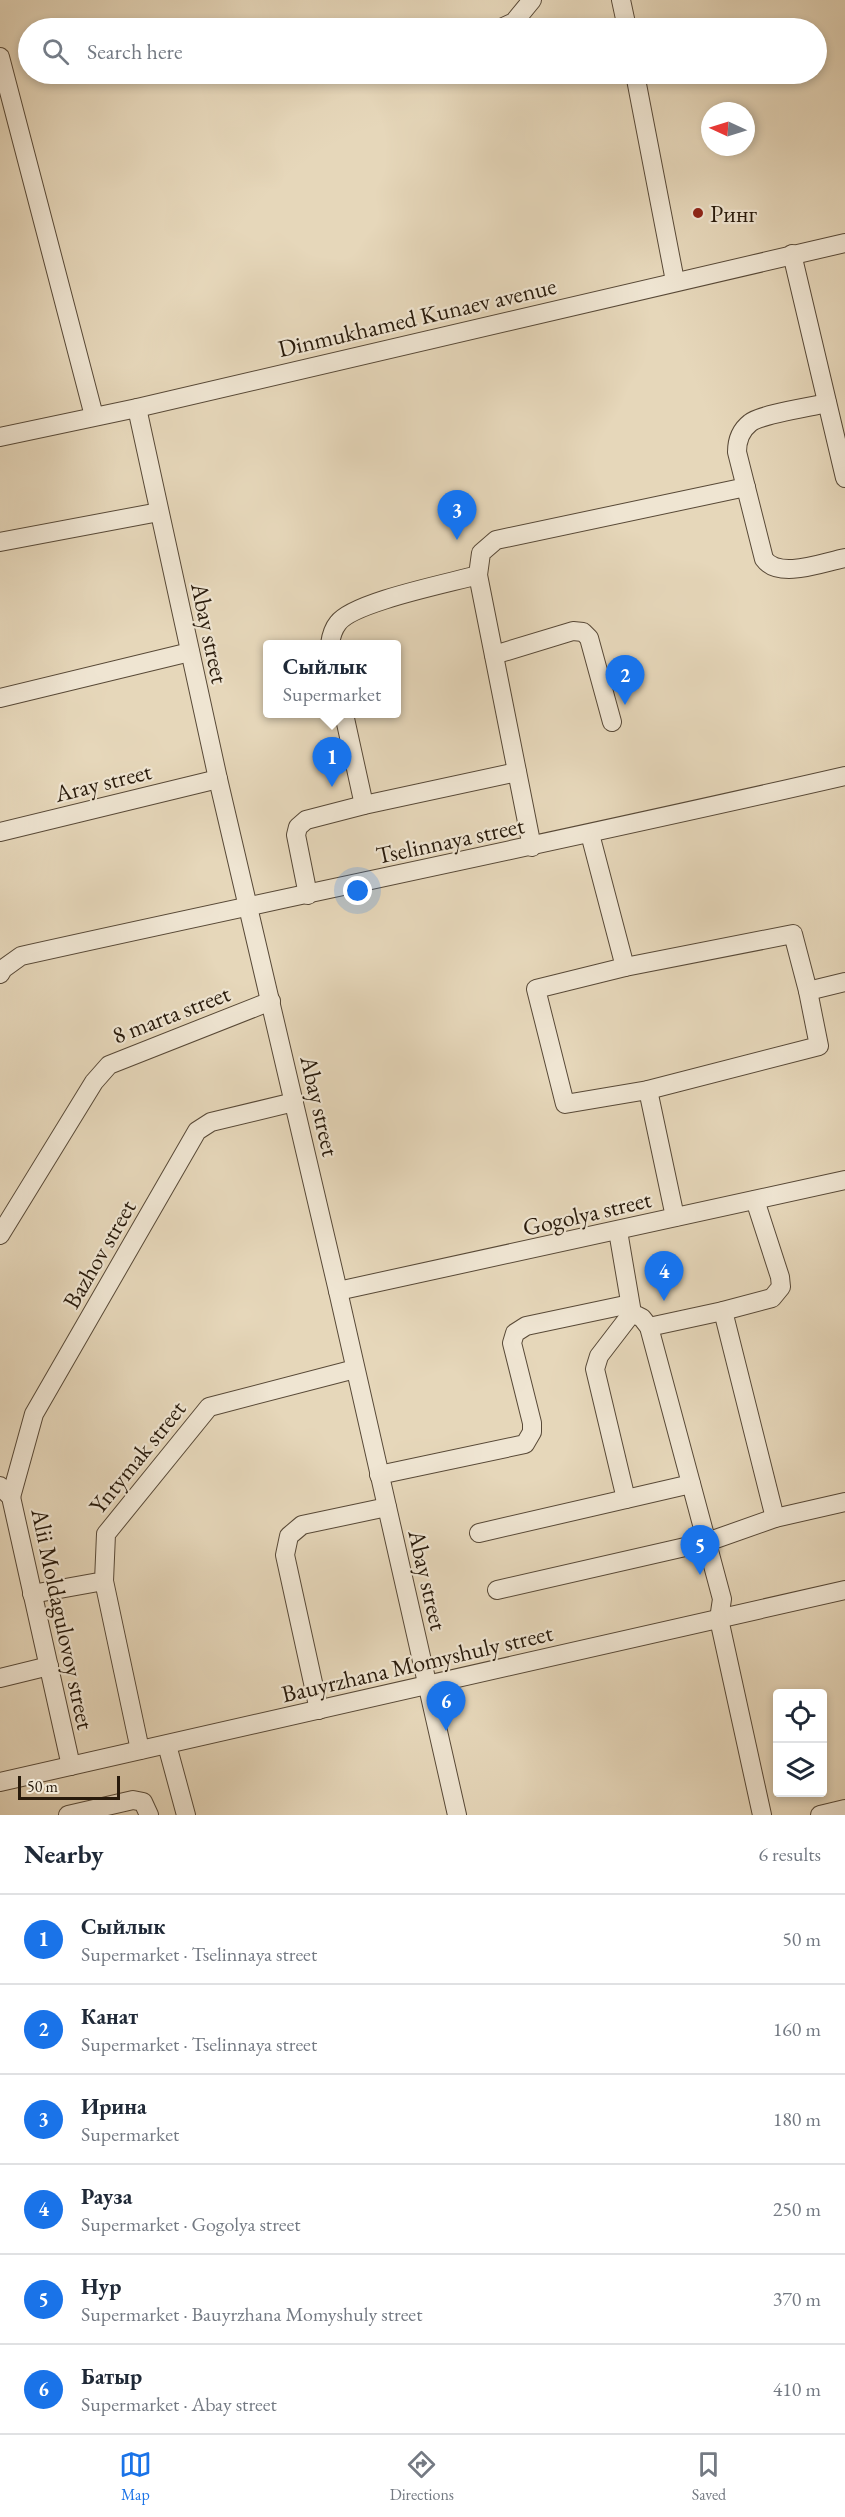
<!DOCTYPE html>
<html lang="en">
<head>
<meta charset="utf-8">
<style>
	:root { --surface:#fff; --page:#f2f2f3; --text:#1f2937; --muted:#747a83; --line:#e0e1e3; --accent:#1a73e8 }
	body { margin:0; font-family:"EB Garamond",serif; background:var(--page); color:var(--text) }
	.controls { position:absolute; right:18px; bottom:18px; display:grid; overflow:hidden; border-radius:6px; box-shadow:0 3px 9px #0003 }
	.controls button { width:54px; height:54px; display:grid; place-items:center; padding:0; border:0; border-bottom:2px solid var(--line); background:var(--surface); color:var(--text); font:30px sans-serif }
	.compass { position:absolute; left:701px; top:102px; width:54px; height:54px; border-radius:50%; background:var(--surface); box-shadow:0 3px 9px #0003; rotate:274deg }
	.scale { position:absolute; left:18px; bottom:15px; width:102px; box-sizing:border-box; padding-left:6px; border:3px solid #281a0b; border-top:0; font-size:16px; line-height:21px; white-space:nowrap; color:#281a0b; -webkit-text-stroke:4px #efe5d2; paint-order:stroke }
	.you { position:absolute; left:358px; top:891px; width:21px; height:21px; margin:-15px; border:4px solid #fff; border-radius:50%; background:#1a73e8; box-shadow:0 0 0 9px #1a73e833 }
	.badge { display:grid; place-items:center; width:39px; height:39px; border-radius:50%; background:var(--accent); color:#fff; font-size:20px; font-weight:700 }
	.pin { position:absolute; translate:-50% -50px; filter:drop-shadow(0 2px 3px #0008) }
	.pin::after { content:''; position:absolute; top:32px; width:21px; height:18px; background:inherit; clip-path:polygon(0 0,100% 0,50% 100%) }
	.popup { position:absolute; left:263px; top:640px; width:138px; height:78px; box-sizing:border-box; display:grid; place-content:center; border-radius:6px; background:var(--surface); filter:drop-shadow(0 2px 4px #0005); font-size:20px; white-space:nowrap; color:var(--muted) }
	.popup b { font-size:22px; color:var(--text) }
	.popup::after { content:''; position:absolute; left:50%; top:100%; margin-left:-12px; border:12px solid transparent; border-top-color:var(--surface) }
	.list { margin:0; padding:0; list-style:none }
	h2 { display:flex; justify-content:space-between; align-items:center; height:78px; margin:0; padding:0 24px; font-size:26px }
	h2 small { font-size:20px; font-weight:400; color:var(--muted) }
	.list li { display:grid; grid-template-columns:39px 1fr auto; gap:18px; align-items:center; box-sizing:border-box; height:90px; padding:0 24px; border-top:2px solid var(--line) }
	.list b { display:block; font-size:22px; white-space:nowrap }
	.list p { margin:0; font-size:20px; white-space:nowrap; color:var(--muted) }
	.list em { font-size:20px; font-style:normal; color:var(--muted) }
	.icon { flex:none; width:33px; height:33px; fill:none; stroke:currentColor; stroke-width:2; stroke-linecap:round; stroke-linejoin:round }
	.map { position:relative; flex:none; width:845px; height:1815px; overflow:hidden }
	.search { position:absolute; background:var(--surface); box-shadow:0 3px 9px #0003; left:18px; right:18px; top:18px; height:66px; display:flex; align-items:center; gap:15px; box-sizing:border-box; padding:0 21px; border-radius:33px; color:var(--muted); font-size:22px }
	.sheet { height:618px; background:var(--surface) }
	nav { display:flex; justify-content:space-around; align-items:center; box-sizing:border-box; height:84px; border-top:2px solid var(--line); background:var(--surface); font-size:16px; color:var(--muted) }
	nav a { display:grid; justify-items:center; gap:3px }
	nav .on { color:var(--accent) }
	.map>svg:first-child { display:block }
</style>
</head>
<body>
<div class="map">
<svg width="845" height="1815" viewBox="0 0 845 1815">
	<rect width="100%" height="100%" fill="#e6d7ba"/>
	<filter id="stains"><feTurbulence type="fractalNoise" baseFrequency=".00333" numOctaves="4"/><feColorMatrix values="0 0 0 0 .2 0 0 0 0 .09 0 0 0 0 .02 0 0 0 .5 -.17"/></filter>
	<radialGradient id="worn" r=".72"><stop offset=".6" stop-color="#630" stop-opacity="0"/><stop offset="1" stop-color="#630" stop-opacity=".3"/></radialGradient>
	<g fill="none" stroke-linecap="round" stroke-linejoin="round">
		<!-- minor casing -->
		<g stroke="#584937" stroke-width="20">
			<g id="minor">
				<polyline points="621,0 627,28"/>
				<polyline points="501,28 514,22 532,0"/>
				<polyline points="0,57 94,416"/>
				<polyline points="635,74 675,281"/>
				<polyline points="792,254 845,478"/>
				<path d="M827,403c-16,4 -66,11 -77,20 -9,7 -13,18 -13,29l27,107c15,21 60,3 81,-1"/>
				<polyline points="137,408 218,779 338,1291 457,1815"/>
				<polyline points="0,437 137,408 845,243"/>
				<polyline points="0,542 159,512"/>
				<path d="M330,644c1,-7 3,-15 8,-21 15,-21 112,-40 140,-48"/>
				<polyline points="494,655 573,631 583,632 589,638 612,722"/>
				<polyline points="0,698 190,652"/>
				<polyline points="344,714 364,805"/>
				<polyline points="0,832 218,779"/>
				<polyline points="590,834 625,967 536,989 565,1104 648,1090 675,1217"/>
				<polyline points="532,847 478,575 481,553 496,540 746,487"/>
				<polyline points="308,895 296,835 298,827 306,820 364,805 517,772"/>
				<polyline points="625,967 793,934 808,991 845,982"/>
				<path d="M0,974l3,-5 18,-13c274,-61 550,-117 824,-180"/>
				<polyline points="648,1090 819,1046 808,991"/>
				<polyline points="618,1231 632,1313 642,1318 649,1327 722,1599 719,1619 762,1815"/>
				<polyline points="0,1235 94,1082 109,1065 271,1001"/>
				<polyline points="338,1291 845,1180"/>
				<polyline points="723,1311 775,1518"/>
				<polyline points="649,1327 723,1311 772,1298 781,1287 780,1277 755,1200"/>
				<polyline points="379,1475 525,1444 532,1432 532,1423 512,1343 515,1333 526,1326 630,1304"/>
				<polyline points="0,1486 11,1497 71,1766"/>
				<polyline points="11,1497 34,1414 197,1131 211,1122 294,1102"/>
				<polyline points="626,1499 595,1369 599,1356 632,1313"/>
				<polyline points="479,1533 691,1484"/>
				<polyline points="104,1581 140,1750"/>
				<polyline points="497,1590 707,1542 775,1518 845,1502"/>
				<polyline points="32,1594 104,1581 106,1534 209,1407 355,1369"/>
				<polyline points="0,1678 49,1666"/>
				<polyline points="319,1710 285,1555 289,1536 302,1525 387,1507"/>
				<polyline points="167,1745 186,1815"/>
				<polyline points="0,1782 845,1590"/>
				<polyline points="68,1815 133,1800 143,1802 149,1815"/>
				<polyline points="820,1815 845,1809"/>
			</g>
		</g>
		<!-- minor -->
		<use href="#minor" stroke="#efe5d2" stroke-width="18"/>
	</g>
	<!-- markers -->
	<circle fill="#8f2418" stroke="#efe5d2" stroke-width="2" cx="698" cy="213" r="6"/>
	<g text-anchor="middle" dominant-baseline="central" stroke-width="4.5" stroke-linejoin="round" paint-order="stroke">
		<!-- poi labels -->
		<g font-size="24" fill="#281a0b" stroke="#efe5d2" text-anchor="start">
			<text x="710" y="213">Ринг</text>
		</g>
		<!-- street labels -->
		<g font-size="24" fill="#281a0b" stroke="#efe5d2">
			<text transform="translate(417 317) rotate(-13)">Dinmukhamed Kunaev avenue</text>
			<text transform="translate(210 633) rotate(78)">Abay street</text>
			<text transform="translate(103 782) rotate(-14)">Aray street</text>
			<text transform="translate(450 840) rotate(-12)">Tselinnaya street</text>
			<text transform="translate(171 1014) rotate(-21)">8 marta street</text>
			<text transform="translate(320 1106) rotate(77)">Abay street</text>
			<text transform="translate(587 1213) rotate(-13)">Gogolya street</text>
			<text transform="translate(99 1254) rotate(-60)">Bazhov street</text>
			<text transform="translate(137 1457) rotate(-51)">Yntymak street</text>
			<text transform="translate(428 1580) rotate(77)">Abay street</text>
			<text transform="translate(63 1619) rotate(78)">Alii Moldagulovoy street</text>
			<text transform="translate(417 1663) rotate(-13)">Bauyrzhana Momyshuly street</text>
		</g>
	</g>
	<rect width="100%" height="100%" filter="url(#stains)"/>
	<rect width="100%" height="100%" fill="url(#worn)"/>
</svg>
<div class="controls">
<button><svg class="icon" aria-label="locate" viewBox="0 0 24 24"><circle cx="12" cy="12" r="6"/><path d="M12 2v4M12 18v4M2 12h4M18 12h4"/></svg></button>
<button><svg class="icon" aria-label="layers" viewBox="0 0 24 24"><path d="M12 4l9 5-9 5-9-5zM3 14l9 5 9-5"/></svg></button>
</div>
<svg class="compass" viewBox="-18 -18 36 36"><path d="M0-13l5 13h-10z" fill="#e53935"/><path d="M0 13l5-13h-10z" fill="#747a83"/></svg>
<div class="scale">50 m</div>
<div class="you"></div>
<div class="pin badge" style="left:332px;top:787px">1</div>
<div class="popup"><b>Сыйлык</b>Supermarket</div>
<div class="pin badge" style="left:625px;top:705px">2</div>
<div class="pin badge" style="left:457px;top:540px">3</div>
<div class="pin badge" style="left:664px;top:1301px">4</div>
<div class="pin badge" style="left:700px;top:1575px">5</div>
<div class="pin badge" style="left:446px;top:1731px">6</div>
<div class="search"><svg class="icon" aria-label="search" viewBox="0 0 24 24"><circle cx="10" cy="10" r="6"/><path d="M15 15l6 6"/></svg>Search here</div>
</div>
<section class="sheet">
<h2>Nearby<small>6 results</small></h2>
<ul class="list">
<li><span class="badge">1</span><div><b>Сыйлык</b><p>Supermarket · Tselinnaya street</p></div><em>50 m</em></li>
<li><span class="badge">2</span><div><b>Канат</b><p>Supermarket · Tselinnaya street</p></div><em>160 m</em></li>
<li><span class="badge">3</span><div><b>Ирина</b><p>Supermarket</p></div><em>180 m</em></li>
<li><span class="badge">4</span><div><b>Рауза</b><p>Supermarket · Gogolya street</p></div><em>250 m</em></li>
<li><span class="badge">5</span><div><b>Нур</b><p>Supermarket · Bauyrzhana Momyshuly street</p></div><em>370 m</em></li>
<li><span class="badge">6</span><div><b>Батыр</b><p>Supermarket · Abay street</p></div><em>410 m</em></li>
</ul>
</section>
<nav>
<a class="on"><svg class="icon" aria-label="map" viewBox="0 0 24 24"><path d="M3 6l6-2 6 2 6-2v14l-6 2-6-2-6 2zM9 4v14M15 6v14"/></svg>Map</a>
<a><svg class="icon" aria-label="directions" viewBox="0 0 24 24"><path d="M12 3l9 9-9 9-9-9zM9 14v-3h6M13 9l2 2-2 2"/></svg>Directions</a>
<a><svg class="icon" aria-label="saved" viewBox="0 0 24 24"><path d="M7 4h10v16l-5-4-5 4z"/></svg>Saved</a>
</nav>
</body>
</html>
